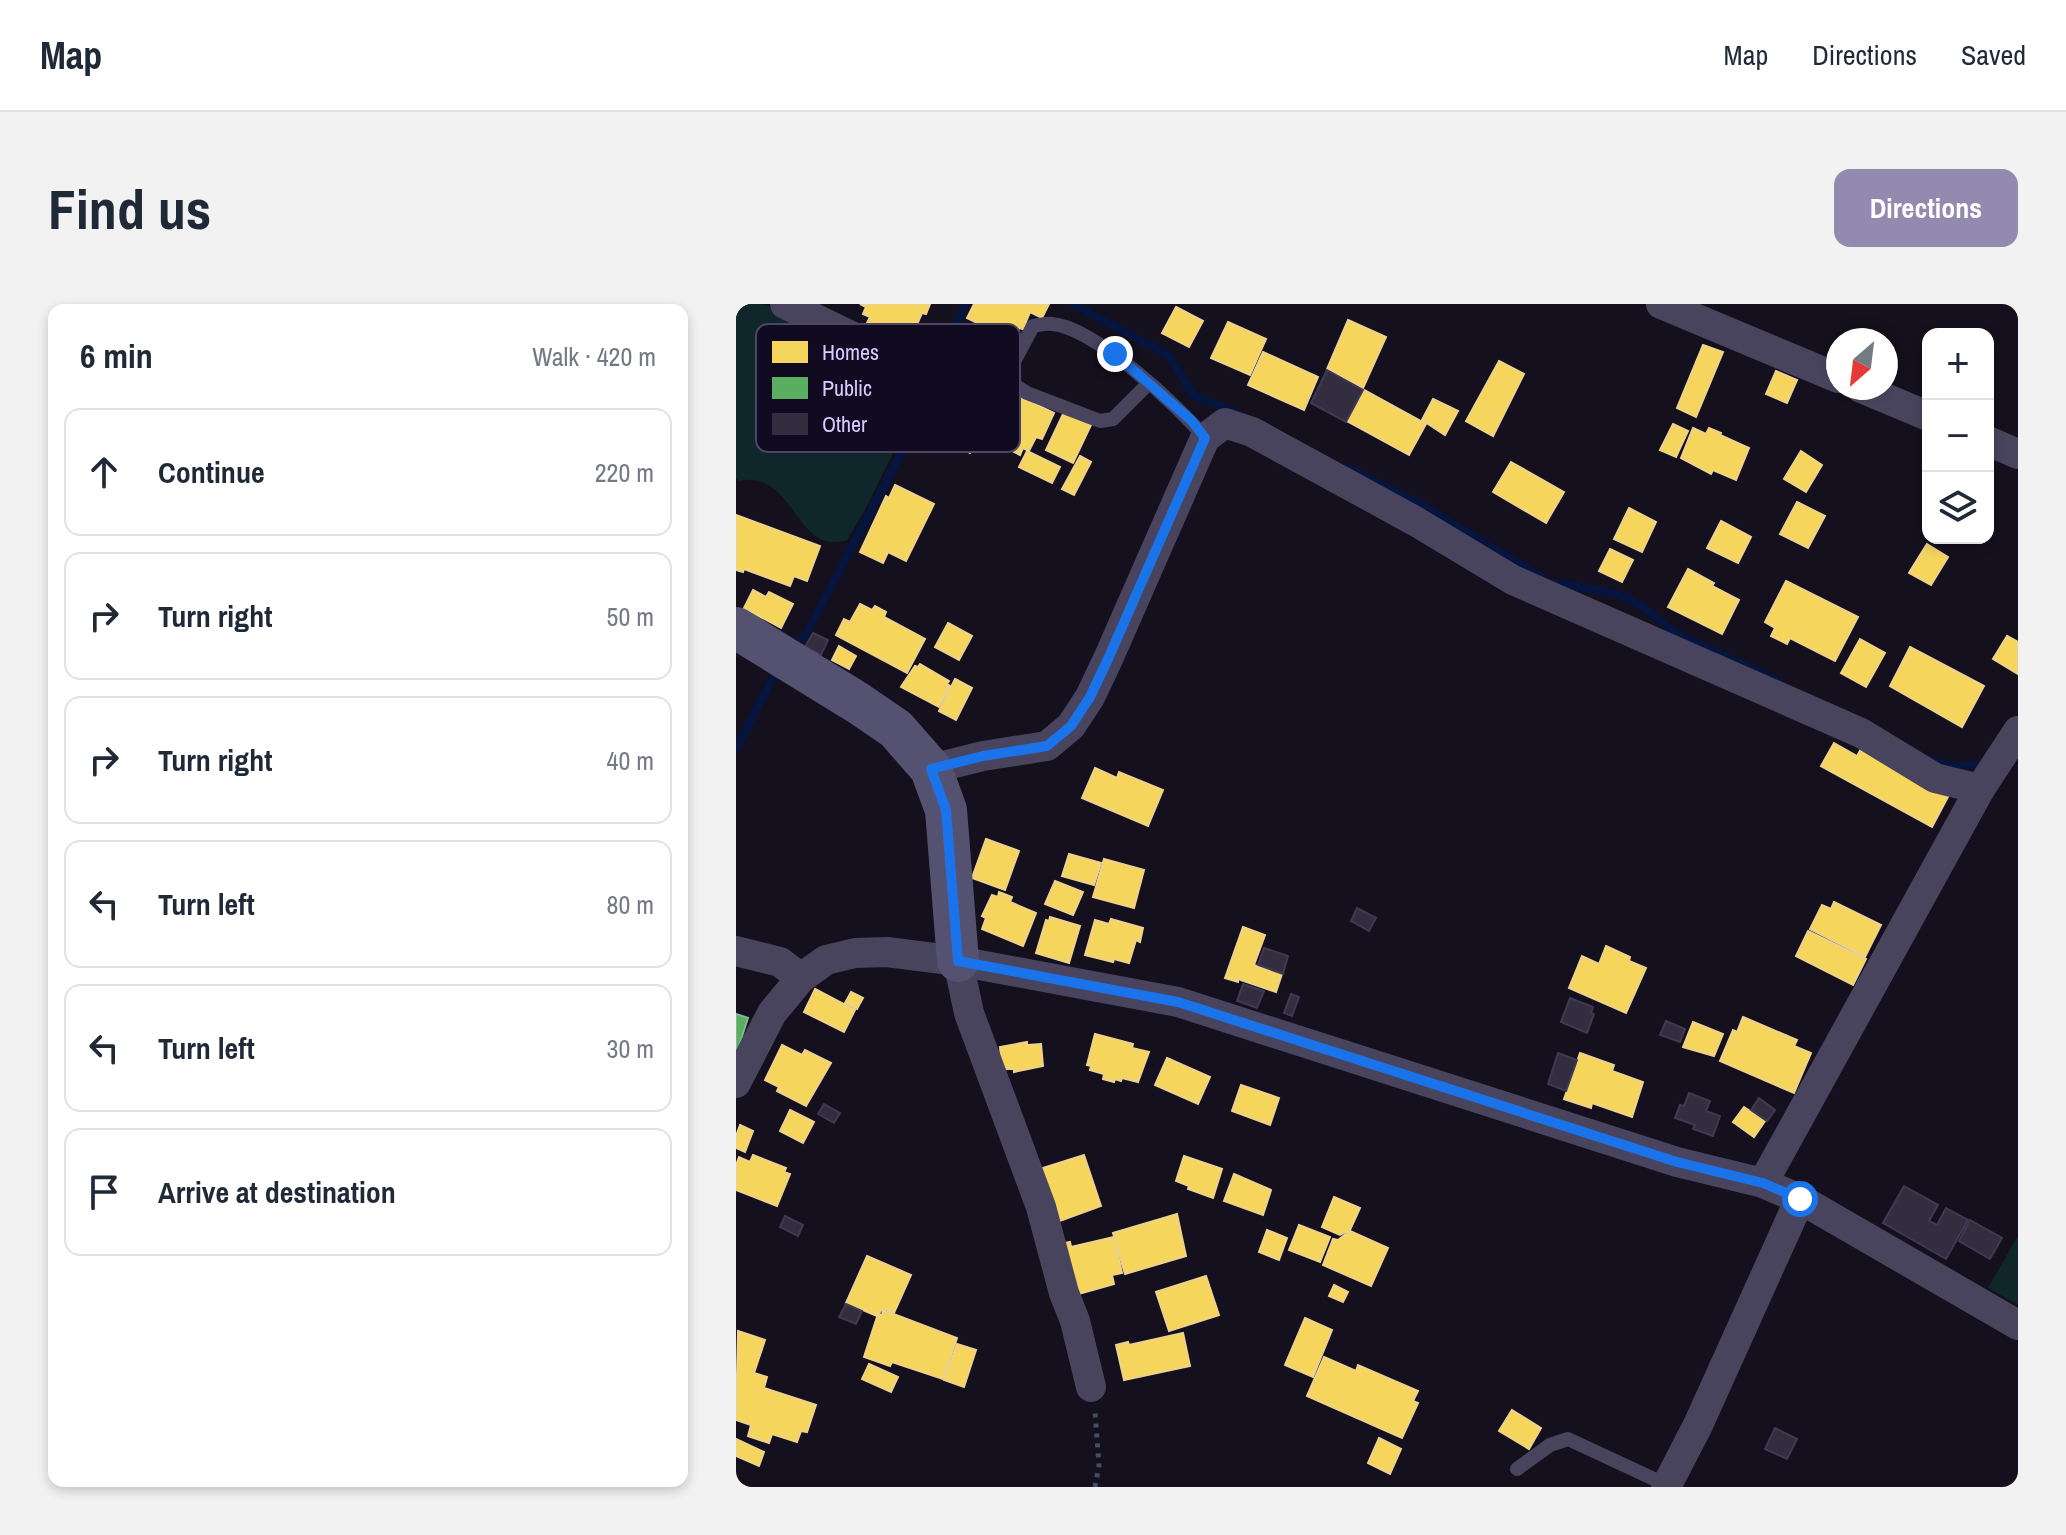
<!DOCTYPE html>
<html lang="en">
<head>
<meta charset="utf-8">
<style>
	:root { --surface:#fff; --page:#f2f2f3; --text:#1f2937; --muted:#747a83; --line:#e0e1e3; --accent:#938ab0 }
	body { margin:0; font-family:"Archivo Narrow",sans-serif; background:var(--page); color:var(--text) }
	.controls { position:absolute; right:24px; top:24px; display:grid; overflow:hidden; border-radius:16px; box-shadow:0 4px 12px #0003 }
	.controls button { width:72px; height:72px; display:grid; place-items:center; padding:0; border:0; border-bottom:2px solid var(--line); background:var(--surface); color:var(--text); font:40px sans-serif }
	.compass { position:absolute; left:1090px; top:24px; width:72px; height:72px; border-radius:50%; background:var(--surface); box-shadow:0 4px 12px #0003; rotate:208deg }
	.stop { position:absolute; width:24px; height:24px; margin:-18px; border:6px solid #1a73e8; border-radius:50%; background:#fff }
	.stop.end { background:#1a73e8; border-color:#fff; box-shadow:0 2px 8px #0008 }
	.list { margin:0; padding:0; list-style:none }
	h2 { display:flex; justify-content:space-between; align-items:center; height:104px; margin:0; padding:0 32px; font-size:34px }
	h2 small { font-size:26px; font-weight:400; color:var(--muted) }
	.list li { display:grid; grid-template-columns:52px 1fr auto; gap:24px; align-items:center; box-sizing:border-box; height:128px; margin:0 16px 16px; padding:0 16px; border:2px solid var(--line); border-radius:16px }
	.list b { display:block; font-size:30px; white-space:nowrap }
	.list em { font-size:26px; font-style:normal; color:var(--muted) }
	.icon { flex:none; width:44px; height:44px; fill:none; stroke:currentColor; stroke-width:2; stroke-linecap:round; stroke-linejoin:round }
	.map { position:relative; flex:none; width:1282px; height:1183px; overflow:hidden; border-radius:16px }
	header { display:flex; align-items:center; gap:48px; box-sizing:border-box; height:112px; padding:0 40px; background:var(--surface); border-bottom:2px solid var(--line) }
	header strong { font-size:38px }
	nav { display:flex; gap:44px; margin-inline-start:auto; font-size:28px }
	.intro { display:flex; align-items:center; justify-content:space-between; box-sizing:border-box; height:192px; padding:0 48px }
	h1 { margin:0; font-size:56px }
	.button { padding:20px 36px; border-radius:16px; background:var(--accent); color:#fff; font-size:28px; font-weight:700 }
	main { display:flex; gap:48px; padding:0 48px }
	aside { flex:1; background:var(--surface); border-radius:16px; box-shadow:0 4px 12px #0003 }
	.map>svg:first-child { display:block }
</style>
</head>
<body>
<header>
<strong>Map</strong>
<nav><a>Map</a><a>Directions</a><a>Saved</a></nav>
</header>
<div class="intro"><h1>Find us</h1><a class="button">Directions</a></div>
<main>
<aside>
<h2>6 min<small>Walk · 420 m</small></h2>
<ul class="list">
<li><svg class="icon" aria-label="ahead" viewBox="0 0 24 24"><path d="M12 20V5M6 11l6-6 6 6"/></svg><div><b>Continue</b></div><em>220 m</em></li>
<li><svg class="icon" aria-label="right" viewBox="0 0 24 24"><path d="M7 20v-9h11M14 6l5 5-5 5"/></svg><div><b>Turn right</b></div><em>50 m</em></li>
<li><svg class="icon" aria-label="right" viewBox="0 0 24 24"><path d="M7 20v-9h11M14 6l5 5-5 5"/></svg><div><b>Turn right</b></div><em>40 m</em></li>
<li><svg class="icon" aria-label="left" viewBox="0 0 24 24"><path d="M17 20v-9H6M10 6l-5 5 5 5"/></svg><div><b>Turn left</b></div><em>80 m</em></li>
<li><svg class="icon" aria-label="left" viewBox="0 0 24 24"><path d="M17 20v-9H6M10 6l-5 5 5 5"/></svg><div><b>Turn left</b></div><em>30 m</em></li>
<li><svg class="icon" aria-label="arrive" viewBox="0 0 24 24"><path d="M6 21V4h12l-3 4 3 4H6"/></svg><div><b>Arrive at destination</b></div></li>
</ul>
</aside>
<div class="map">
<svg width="1282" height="1183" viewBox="0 0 1282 1183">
	<rect width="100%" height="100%" fill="#14101d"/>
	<!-- green -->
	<g fill="#0f272b">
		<path d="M0,0c8,0 18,0 26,0 13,3 54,27 56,40 4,19 -9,23 0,44l38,19 27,8 14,8 -1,24 -28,57 -21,36c-52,17 -52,-71 -108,-59l-3,-3z"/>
		<polygon points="1282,932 1282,1001 1252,984"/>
	</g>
	<!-- homes -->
	<g fill="#f6d55c" stroke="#edd28d" stroke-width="2">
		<polygon points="124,0 194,0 190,10 186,9 179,25 163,18 156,35 129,23 134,13 127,10 130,3"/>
		<polygon points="238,0 313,0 306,14 294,8 287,25 283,24 263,68 245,60 260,28 231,14"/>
		<polygon points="440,3 467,17 453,43 426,29"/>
		<polygon points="612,16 650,33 627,84 591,65"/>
		<polygon points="492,18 530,35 514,71 475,54"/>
		<polygon points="967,41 987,48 960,113 941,104"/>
		<polygon points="527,48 582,73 568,106 512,81"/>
		<polygon points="763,57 788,70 757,132 730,117"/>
		<polygon points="1040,67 1061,76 1051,99 1030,90"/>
		<polygon points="237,70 318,109 306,135 300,133 293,147 287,144 284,151 259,138 257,141 225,126 228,121 215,114 231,75 234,77"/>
		<polygon points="628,86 690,120 673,151 611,117"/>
		<polygon points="697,95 722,107 709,131 686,116"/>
		<polygon points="328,108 355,121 337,159 310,146"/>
		<polygon points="937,120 952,127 940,153 924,146"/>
		<polygon points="218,124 241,135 234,149 211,138"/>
		<polygon points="957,124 970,130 973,124 985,129 984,131 1013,144 1000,176 977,166 975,170 945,154"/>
		<polygon points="291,147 324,163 316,179 283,163"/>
		<polygon points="1065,147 1086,161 1070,188 1048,175"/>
		<polygon points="344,152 355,158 338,191 326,185"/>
		<polygon points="775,158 828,188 810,219 757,188"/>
		<polygon points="159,181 198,200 170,257 152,248 147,259 124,248 150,192 153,194"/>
		<polygon points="1061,198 1089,212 1072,244 1044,230"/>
		<polygon points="893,204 920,218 906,248 878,235"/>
		<polygon points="0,211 84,242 71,277 58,272 54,282 8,265 7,268 0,266"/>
		<polygon points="985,217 1015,233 1002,259 971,244"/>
		<polygon points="1191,240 1212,253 1195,281 1173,269"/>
		<polygon points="874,245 897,256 886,278 863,267"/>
		<polygon points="952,265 978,279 976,282 1003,296 986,330 932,303"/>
		<polygon points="1050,277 1122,313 1099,357 1054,334 1051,340 1035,332 1039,324 1029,318"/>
		<polygon points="17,286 30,293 33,288 57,300 45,324 8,304"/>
		<polygon points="124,300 136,306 139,302 150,308 148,313 189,335 171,369 100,331 108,315 114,318"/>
		<polygon points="212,319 236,332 223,356 199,343"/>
		<polygon points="1271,332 1282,338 1282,370 1257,355"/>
		<polygon points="1124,335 1149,349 1130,383 1105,369"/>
		<polygon points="103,342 120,352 113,365 96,356"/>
		<polygon points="1174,343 1248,382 1226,423 1154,382"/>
		<polygon points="184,360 213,377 211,380 214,382 203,403 165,383 179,362 182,363"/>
		<polygon points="219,375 236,384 220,416 203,407"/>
		<polygon points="1098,439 1121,452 1126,443 1213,491 1196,523 1085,462"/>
		<polygon points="359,464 381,474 383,468 427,486 412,522 346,494"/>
		<polygon points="250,535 283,547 269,586 236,574"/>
		<polygon points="333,550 365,559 358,581 326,572"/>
		<polygon points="368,555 408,566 398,604 357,593"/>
		<polygon points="319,577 347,588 337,611 309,600"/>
		<polygon points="263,588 276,593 274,598 300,609 287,642 246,625 250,614 246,612 256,591 262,593"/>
		<polygon points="1098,598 1145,621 1129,653 1074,625 1086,601 1095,605"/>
		<polygon points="314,613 344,622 333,659 300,649 310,616 313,617"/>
		<polygon points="375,615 407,624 404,638 400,636 393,659 378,655 377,658 349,651 359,616 373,620"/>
		<polygon points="507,623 529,631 518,661 546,670 540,688 502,675 502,678 489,674"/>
		<polygon points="1072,627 1130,655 1117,681 1060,652"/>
		<polygon points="870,642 894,653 893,657 910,664 890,709 833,684 846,652 863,660"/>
		<polygon points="79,685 119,706 108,728 68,708"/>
		<polygon points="115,688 127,694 121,705 109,699"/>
		<polygon points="1007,713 1061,736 1058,742 1075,749 1058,789 984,757 997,726 1001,728"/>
		<polygon points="957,718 987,730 978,752 947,743"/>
		<polygon points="359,730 397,740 396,744 413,748 402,778 386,774 385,777 379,775 378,778 367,775 368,770 354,766 355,762 351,761"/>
		<polygon points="291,738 291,741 305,740 307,762 278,768 278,765 266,765 264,743"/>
		<polygon points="46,741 66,751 69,746 95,759 70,802 41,787 43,783 29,776"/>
		<polygon points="844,749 878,761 876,767 907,778 896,813 856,799 855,804 828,795"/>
		<polygon points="431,754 474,773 462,800 419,781"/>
		<polygon points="505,781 543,794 534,821 496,807"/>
		<polygon points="1008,803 1029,817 1018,833 997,818"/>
		<polygon points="54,806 78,818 67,839 44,827"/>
		<polygon points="4,821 17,827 9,848 0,844 0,832"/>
		<polygon points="17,851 50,864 48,868 54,870 41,902 0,886 0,861 3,853 14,858"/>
		<polygon points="348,851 365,902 321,918 304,865"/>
		<polygon points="448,852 486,865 477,894 452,885 453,882 440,877"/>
		<polygon points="498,870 535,886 527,911 488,897"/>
		<polygon points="598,893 624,904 614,926 604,931 586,923"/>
		<polygon points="441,910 450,952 389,970 377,929"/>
		<polygon points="563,921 594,933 584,958 553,946"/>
		<polygon points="531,926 551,934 543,956 523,948"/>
		<polygon points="614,927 652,944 635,982 587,961 597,935 602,936"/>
		<polygon points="378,933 386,969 376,971 378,980 339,991 324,940 334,938 335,943"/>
		<polygon points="131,952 175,971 158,1009 147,1004 141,1012 110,999"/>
		<polygon points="470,972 483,1011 433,1027 420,988"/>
		<polygon points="598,981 612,988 607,998 593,992"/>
		<polygon points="147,1006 221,1034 207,1075 156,1058 154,1062 128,1053 142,1010 146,1011"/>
		<polygon points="569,1014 596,1026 577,1073 549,1061"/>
		<polygon points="2,1027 29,1036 18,1069 31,1073 28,1084 80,1101 71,1128 65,1127 61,1138 36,1130 33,1139 12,1132 15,1121 0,1116"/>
		<polygon points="447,1029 454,1062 388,1076 380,1041 392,1038 393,1041"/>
		<polygon points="221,1040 240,1046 228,1083 208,1076"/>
		<polygon points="588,1053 620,1067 622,1061 682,1087 677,1097 682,1099 666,1134 571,1092"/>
		<polygon points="133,1060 162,1073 155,1088 126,1075"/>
		<polygon points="776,1106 805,1124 793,1145 763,1127"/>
		<polygon points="643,1134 665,1145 654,1170 632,1159"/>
		<polygon points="0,1135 28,1148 23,1162 0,1152"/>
	</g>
	<!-- public -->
	<polygon fill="#5aae61" stroke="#80b790" stroke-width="2" points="0,710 12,714 2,745 0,745"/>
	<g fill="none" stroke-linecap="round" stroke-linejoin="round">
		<!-- stream -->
		<g stroke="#05153f" stroke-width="8">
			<polyline points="337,0 432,51 458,92 502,109"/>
			<polyline points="611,163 681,198 804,272"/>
			<polyline points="821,279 881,290 905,301 939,329 1043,377"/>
			<polyline points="57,346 70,330 177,127 229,0"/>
			<polyline points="0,445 43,362"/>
			<polyline points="1189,454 1219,463 1250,460"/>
		</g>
	</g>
	<!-- building -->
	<g fill="#322e3f" stroke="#413952" stroke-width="2">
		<polygon points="591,66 627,86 610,118 575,99"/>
		<polygon points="77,329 92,336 85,351 69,343"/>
		<polygon points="621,604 640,614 633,627 615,617"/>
		<polygon points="528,644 552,652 547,670 522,661"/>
		<polygon points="507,680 528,687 521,704 501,697"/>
		<polygon points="555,690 563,693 556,712 548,709"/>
		<polygon points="834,694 857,703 855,709 858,710 851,729 825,718"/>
		<polygon points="930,717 949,725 944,738 924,731"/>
		<polygon points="822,749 841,756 830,787 812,780"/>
		<polygon points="953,789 974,797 970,807 984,812 977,832 957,825 959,821 939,814 944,801 948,802"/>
		<polygon points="1023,794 1039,806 1031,817 1015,806"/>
		<polygon points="88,800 104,809 98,819 82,810"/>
		<polygon points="1168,882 1202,901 1193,917 1201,921 1210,904 1232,916 1210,955 1147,919"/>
		<polygon points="49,912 67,921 62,932 44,923"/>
		<polygon points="1234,916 1266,934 1254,955 1223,937"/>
		<polygon points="110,1000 126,1007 120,1020 103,1013"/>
		<polygon points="1039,1124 1061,1135 1051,1155 1029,1145"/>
	</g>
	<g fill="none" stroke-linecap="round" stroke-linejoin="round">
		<!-- path -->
		<polyline stroke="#424f60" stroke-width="5" stroke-dasharray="4 6" stroke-linecap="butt" points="359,1183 363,1162 359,1107"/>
		<!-- lane -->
		<g stroke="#48445e" stroke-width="14">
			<path d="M412,80l-35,35 -13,2 -73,-28 -16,-10 -4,-8 26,-49c6,-1 13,-3 19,-2 41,3 126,81 153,114"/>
			<polyline points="781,1165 814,1141 832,1135 931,1181"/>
		</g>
		<!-- street -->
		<g stroke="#48445e" stroke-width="30">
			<polyline points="49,0 185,66"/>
			<polyline points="925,0 1102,74"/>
			<polyline points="1125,84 1192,112"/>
			<polyline points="1252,137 1282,150"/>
			<polyline points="195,465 247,452 311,442 335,422 354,393 372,355 469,134 489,119 516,128 679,217 777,276 1125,429 1199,474 1244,485"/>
			<polyline points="0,647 44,658 65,674"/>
			<polyline points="222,657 233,709 305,903 328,989 339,1017 355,1083"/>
			<polyline points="0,779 36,709 65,674 90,656 119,649 151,648 222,657 442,698 941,858 1027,879 1064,895 1282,1021"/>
			<polyline points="1027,879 1244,485 1282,427"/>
			<polyline points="930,1183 962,1121 1064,895"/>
		</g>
		<!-- secondary -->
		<polyline stroke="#555171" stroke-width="42" points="0,324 122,399 160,425 195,465 210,506 222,657"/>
	</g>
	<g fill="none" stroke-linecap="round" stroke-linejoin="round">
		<!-- route -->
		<polyline stroke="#1a73e8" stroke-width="10" points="379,50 456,117 469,134 372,355 354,393 335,422 311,442 247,452 195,465 210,506 222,657 442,698 941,858 1027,879 1064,895"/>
	</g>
	<!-- legend -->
	<rect x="20" y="20" width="264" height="128" rx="12" fill="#110b22" stroke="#4c4564" stroke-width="2"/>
	<rect x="36" y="37" width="36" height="22" fill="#f6d55c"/>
	<rect x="36" y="73" width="36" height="22" fill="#5aae61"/>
	<rect x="36" y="109" width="36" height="22" fill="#322e3f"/>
	<g font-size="22" fill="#d7ccff">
		<text x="86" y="56">Homes</text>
		<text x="86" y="92">Public</text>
		<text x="86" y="128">Other</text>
	</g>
</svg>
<div class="controls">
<button>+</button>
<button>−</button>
<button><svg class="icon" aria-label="layers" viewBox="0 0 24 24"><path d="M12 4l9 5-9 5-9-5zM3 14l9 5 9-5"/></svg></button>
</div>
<svg class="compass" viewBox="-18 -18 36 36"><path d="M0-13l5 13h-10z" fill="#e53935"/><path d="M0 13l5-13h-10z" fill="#747a83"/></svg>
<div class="stop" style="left:1064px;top:895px"></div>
<div class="stop end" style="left:379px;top:50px"></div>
</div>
</main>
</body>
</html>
